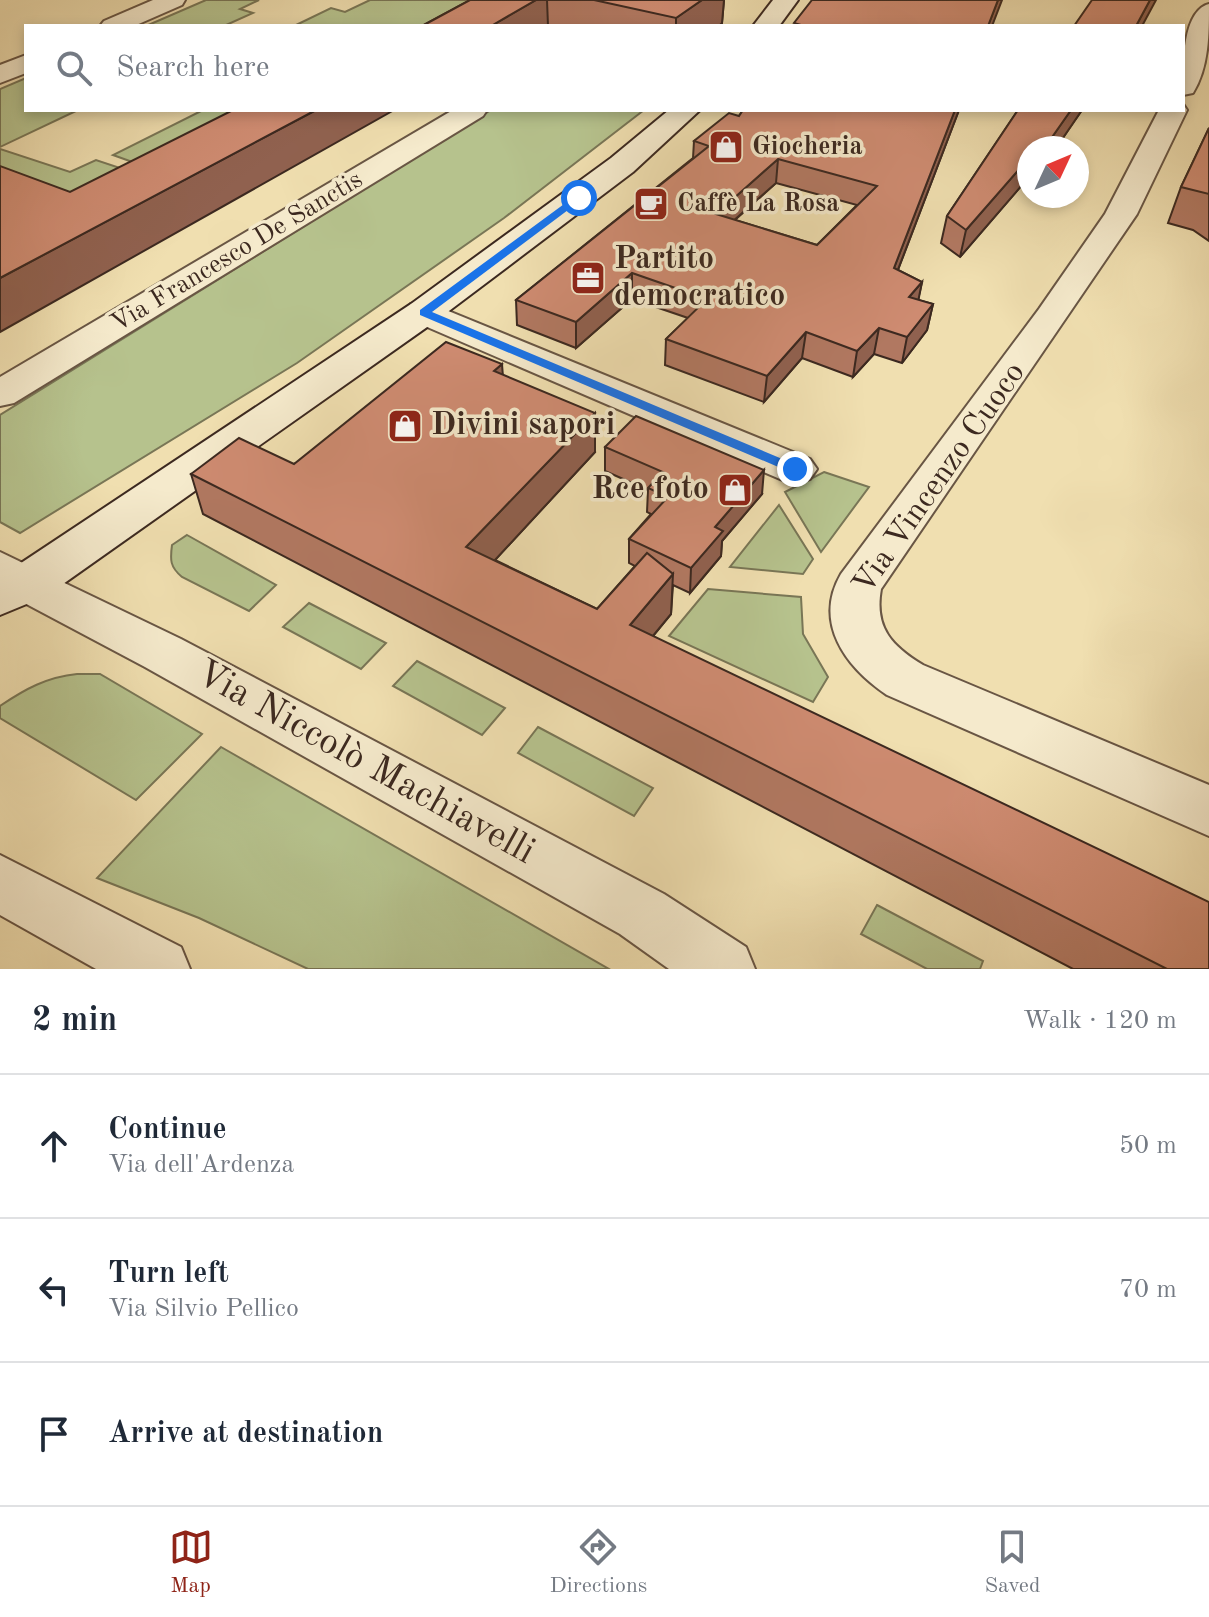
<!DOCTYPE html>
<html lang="en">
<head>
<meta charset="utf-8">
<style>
	:root { --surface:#fff; --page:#f2f2f3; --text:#1f2937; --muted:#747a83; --line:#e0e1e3; --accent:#8f2418 }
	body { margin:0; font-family:"Old Standard TT",serif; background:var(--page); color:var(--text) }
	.compass { position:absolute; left:1017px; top:136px; width:72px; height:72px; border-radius:50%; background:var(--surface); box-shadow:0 4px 12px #0003; rotate:46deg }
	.stop { position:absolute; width:24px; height:24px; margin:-18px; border:6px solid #1a73e8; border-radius:50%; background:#fff }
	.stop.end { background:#1a73e8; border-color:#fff; box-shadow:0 2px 8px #0008 }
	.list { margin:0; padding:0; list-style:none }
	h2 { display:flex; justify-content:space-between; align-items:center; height:104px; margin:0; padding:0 32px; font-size:34px }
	h2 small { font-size:26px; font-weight:400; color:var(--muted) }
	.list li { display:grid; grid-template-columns:52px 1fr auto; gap:24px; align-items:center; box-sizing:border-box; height:144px; padding:0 32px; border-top:2px solid var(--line) }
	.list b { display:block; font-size:30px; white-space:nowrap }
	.list p { margin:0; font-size:26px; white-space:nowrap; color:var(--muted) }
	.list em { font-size:26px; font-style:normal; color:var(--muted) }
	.icon { flex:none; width:44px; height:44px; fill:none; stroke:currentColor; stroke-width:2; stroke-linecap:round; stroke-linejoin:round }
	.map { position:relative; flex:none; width:1209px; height:969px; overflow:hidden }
	.search { position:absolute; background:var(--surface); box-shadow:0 4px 12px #0003; left:24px; right:24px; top:24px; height:88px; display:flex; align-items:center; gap:20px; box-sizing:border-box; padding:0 28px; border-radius:0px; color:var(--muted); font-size:30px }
	.sheet { height:536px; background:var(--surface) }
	nav { display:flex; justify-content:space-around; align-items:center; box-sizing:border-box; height:112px; border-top:2px solid var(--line); background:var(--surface); font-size:22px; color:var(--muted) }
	nav a { display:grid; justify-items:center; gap:4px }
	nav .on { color:var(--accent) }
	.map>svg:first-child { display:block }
</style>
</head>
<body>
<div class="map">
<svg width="1209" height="969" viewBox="0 0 1209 969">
	<rect width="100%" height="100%" fill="#f0dfb0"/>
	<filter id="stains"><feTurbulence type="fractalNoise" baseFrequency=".0025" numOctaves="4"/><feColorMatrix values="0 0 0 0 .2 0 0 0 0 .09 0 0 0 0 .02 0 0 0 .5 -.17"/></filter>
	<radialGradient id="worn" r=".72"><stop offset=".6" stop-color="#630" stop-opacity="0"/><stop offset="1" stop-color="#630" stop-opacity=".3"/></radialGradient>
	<!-- green -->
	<g fill="#b6c28d" stroke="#797656" stroke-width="2">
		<polygon points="206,0 259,0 240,9 253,13 224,26 146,26"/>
		<polygon points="370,0 522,0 476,26 294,26 331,8 345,12"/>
		<polygon points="26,78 26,110 78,110 0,147 0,89"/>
		<polygon points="203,110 296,110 174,177 113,155"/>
		<polygon points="491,110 644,110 504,218 297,363 20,533 0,522 0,415"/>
		<polygon points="0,149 70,172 96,160 150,178 0,261"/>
		<polygon points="824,472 869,487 821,552 785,492"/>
		<polygon points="779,505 813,559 803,574 730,567"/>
		<path d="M187,535l89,50 -27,26 -67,-34c-12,-10 -12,-17 -10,-32z"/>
		<polygon points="708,589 801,597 803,634 828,677 813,702 669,636"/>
		<polygon points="309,603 386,643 361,669 283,627"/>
		<polygon points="417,661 505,708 482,735 393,686"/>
		<path d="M77,674h23l102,60 -66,66 -136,-82v-12c25,-17 47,-29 77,-32z"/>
		<polygon points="538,727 653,788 634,816 518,753"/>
		<polygon points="221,747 609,969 308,969 199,918 97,878"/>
		<polygon points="877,905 983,961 980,969 927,969 861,934"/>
	</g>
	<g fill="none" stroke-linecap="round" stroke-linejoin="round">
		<!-- street casing -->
		<g stroke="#695644" stroke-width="4">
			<g id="street">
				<polygon points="153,0 185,0 182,5 134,26 100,26 104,21"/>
				<path d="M1209,4c0,30 0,63 -16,89l-10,2c0,-23 -2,-84 26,-91z"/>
				<polygon points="26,55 26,73 0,83 0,65"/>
				<path d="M1183,104l4,6 -50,104 -256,375c-7,39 11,57 42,76l286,120v51l-322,-141c-42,-28 -74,-73 -46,-121l198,-265 66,-95 54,-104h24z"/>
				<polygon points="453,110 487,110 483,116 14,403 0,406 0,377"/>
				<polygon points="424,301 810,459 817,469 810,479 795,483 780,479 411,320 406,312 411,304"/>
				<polygon points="0,552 181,639 664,894 746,947 755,969 669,969 620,934 145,667 0,590"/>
				<polygon points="0,855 181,947 190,969 96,969 0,915"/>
			</g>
		</g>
		<!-- secondary casing -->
		<g stroke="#3c2920" stroke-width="4">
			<g id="secondary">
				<polygon points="773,0 798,0 779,26 753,26"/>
				<polygon points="669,110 700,110 633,172 437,320 46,596 0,615 0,577 411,304 611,158"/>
			</g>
		</g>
		<!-- street -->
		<use href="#street" fill="#f5eacc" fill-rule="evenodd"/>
		<!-- secondary -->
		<use href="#secondary" fill="#f5eacc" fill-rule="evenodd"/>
	</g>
	<!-- wall -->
	<g fill="#b17861" stroke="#3c2920" stroke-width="2" fill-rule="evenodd">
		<polygon points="470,0 724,0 722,23 719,26 422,26"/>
		<path d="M743,110h216l-61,160 24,12 -4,18 15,4 -6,26 -25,33 -28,-9 -21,23 -51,-19 -38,44 -99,-37 1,-26 22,-21 -56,-19 -56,49 -59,-23 -1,-25 177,-142 1,-17 45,-25zM776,183l81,22 -40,40 -82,-25z"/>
		<polygon points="1018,110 1082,110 1056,148 1029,148 1029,177 960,257 941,243 947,216"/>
		<polygon points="1209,128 1209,241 1193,230 1168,223 1181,187"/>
		<polygon points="503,375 595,452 495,560 597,609 635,566 629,563 629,539 651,514 647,512 648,490 605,471 605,447 762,494 722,541 721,556 690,593 673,585 671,614 653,636 1209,969 1073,969 203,514 191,474 294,464"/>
	</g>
	<!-- shaded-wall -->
	<g fill="#90614f" stroke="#3c2920" stroke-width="2">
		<polygon points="536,0 547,0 548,26 491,26"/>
		<polygon points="702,0 724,0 722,23 719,26 676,26 676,18"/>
		<polygon points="998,0 1002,0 992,26 988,26"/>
		<polygon points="1150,0 1156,0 1142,26 1136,26"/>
		<polygon points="316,110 394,110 0,332 0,278"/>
		<polygon points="955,110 959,110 889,293 894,268"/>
		<polygon points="1071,110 1082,110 1056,148 1048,148 1050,140"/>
		<polygon points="1029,158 1029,177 960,257 966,230"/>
		<polygon points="778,159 776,183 714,238 716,214"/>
		<polygon points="632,273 632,299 576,348 576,322"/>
		<polygon points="922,282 917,307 909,297"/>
		<polygon points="933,304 927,330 902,363 907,337"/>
		<polygon points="879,328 874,354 853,377 857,351"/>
		<polygon points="806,332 802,358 764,402 767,376"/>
		<polygon points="502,364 505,403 494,371"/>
		<polygon points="595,413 595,452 470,587 466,547"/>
		<polygon points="764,470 762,494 722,541 721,556 690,593 691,568 715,527"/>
		<polygon points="673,574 671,614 629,665 630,625"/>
	</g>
	<!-- building -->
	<g fill="#ce8b71" stroke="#3c2920" stroke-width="2" fill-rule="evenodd">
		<polygon points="470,0 536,0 491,26 422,26"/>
		<polygon points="594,0 702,0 676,18"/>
		<polygon points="812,0 998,0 988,26 800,26 801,25 794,23"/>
		<polygon points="1092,0 1150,0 1136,26 1074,26"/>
		<polygon points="233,110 316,110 0,278 0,166 70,192"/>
		<path d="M743,110h212l-61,158 28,14 -13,15 24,7 -26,33 -28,-9 -22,23 -51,-19 -39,44 -101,-37 41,-40 -75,-26 -56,49 -60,-22 193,-154 -15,-5 35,-28 10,3zM778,159l99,27 -60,59 -101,-31z"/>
		<polygon points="1018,110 1071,110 1050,140 1046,139 1038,148 1029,148 1029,158 966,230 947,216"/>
		<polygon points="1209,128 1209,194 1181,187"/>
		<polygon points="446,342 502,364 494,371 595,413 466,547 597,609 647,553 673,574 630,625 1209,902 1209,969 1167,969 191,474 239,438 294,464"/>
		<polygon points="636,416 764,470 715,527 723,531 691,568 629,539 668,497 648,488 663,472 605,447"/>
	</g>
	<!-- route -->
	<polygon fill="#1a73e8" points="575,196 584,198 432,312 799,466 799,472 790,472 420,315 420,310"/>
	<!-- icons -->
	<defs>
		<g id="shop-square" transform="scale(1.8)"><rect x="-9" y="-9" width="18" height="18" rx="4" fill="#8f2418" stroke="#f5eacc"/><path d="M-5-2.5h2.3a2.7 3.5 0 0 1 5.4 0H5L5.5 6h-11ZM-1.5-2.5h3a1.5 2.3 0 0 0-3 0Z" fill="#fff"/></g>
		<g id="cafe-square" transform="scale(1.8)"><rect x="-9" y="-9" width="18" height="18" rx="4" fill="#8f2418" stroke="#f5eacc"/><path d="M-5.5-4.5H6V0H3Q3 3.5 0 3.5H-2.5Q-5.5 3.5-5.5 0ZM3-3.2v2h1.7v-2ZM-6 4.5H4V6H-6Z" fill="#fff"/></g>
		<g id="office-square" transform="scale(1.8)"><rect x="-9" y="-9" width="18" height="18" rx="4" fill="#8f2418" stroke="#f5eacc"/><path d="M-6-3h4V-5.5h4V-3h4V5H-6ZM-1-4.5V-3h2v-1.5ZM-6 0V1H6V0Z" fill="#fff"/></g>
	</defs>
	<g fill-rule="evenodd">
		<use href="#shop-square" x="726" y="147"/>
		<use href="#cafe-square" x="651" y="204"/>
		<use href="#office-square" x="588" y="278"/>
		<use href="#shop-square" x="405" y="426"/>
		<use href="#shop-square" x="735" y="490"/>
	</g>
	<g text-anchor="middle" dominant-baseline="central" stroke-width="7" stroke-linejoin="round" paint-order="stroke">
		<!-- far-poi labels -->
		<g font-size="26" font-weight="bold" fill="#3c2920" stroke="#f5eacc" text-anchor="start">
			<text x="752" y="147">Giocheria</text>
			<text x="677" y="204">Caffè La Rosa</text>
		</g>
		<!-- far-street labels -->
		<g font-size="26" fill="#3c2920" stroke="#f5eacc">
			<text transform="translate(237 252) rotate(-31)">Via Francesco De Sanctis</text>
		</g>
		<!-- poi labels -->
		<g font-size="32" font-weight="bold" fill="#3c2920" stroke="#f5eacc" text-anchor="start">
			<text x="614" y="260">Partito<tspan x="614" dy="37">democratico</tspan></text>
			<text x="431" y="426">Divini sapori</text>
			<text x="709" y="490" text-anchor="end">Rce foto</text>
		</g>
		<!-- street labels -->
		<g font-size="32" fill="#3c2920" stroke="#f5eacc">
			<text transform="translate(940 479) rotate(-55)">Via Vincenzo Cuoco</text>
		</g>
		<!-- near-street labels -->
		<g font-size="38" fill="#3c2920" stroke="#f5eacc">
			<text transform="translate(365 763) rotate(29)">Via Niccolò Machiavelli</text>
		</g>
	</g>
	<rect width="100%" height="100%" filter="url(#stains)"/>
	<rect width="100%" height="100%" fill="url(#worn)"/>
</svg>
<svg class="compass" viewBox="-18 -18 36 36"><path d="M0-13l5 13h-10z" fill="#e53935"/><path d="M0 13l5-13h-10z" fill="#747a83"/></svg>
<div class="stop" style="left:579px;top:198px"></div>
<div class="stop end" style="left:795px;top:469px"></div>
<div class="search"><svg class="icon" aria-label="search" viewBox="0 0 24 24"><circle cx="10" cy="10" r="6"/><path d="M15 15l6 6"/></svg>Search here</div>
</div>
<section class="sheet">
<h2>2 min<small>Walk · 120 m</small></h2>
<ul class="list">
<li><svg class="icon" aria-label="ahead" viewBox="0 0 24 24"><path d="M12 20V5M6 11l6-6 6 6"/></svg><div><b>Continue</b><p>Via dell'Ardenza</p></div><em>50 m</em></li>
<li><svg class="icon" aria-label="left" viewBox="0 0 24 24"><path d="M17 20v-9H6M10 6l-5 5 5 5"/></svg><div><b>Turn left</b><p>Via Silvio Pellico</p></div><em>70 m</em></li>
<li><svg class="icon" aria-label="arrive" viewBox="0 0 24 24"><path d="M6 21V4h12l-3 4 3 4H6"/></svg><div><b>Arrive at destination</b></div></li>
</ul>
</section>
<nav>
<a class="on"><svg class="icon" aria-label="map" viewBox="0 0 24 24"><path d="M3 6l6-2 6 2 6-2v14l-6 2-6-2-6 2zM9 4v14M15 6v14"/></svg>Map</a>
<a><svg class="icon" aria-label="directions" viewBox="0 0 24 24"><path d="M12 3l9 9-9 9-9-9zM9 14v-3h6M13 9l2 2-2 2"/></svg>Directions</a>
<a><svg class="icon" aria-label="saved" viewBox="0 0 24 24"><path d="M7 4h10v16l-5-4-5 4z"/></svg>Saved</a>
</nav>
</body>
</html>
